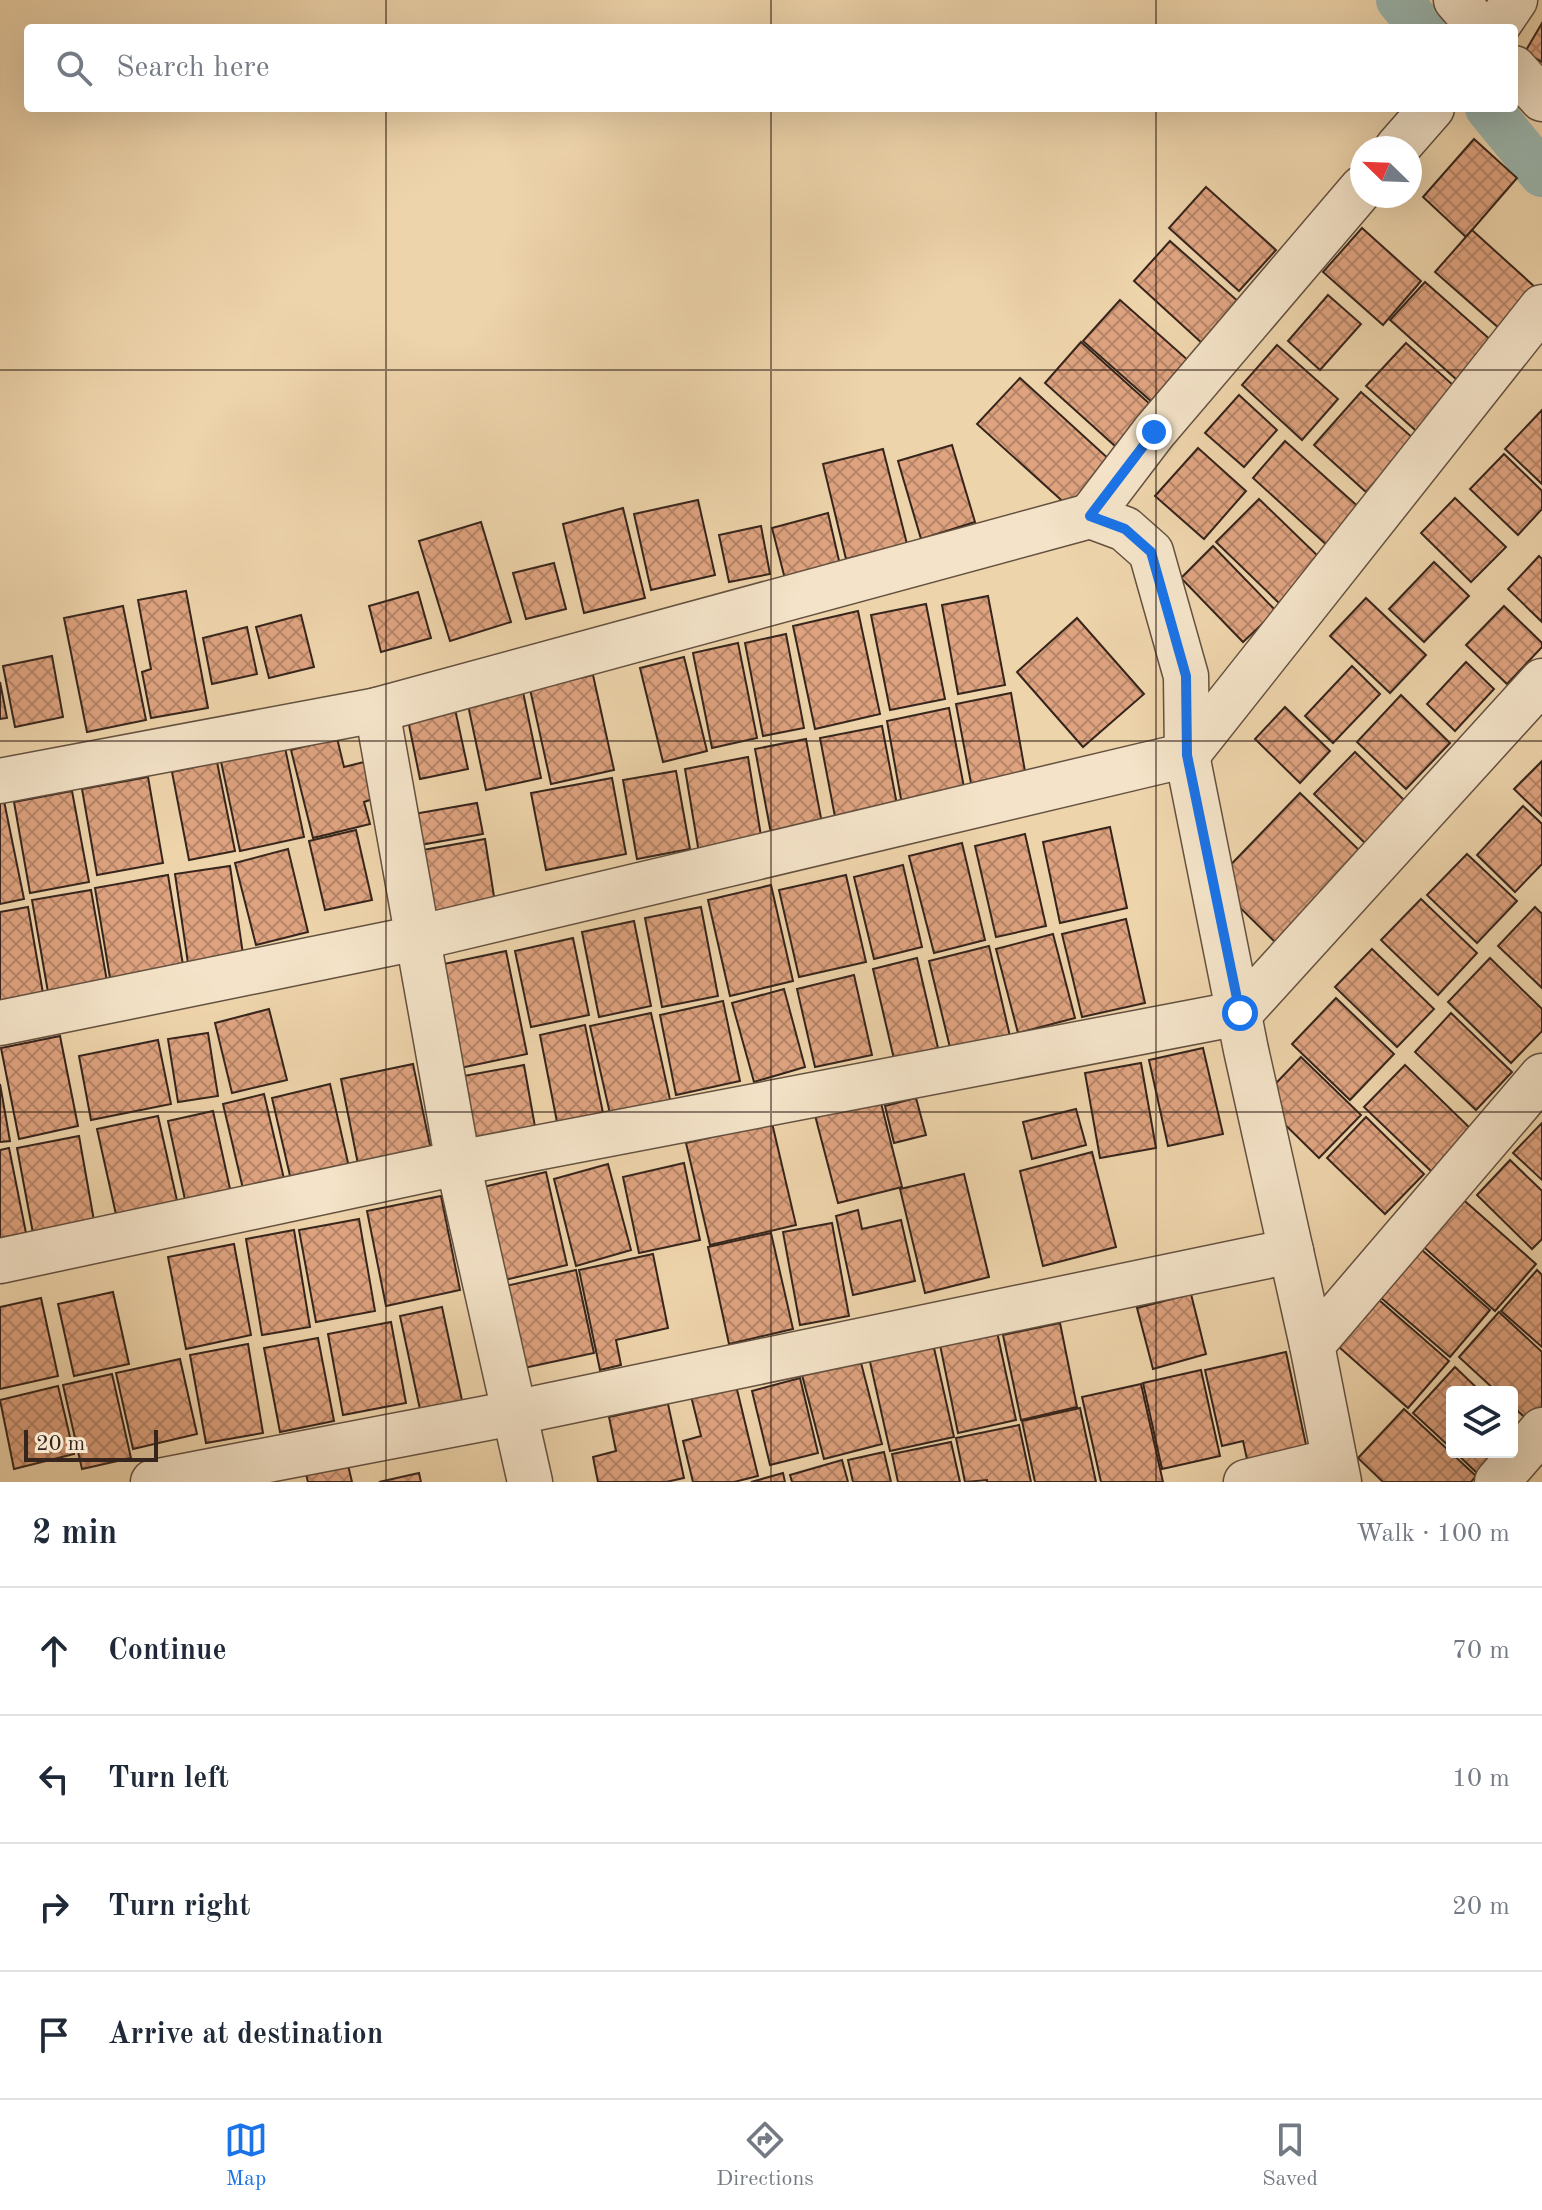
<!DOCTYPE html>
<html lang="en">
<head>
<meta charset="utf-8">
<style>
	:root { --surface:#fff; --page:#f2f2f3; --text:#1f2937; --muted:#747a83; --line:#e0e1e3; --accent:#1a73e8 }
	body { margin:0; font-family:"Old Standard TT",serif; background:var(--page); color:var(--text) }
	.controls { position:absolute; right:24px; bottom:24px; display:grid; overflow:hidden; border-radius:8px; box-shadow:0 8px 32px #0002 }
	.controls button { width:72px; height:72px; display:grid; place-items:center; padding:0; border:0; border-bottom:2px solid var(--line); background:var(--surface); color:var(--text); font:40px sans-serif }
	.compass { position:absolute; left:1350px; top:136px; width:72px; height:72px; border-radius:50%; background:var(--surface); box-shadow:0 8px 32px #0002; rotate:293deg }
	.scale { position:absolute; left:24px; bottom:20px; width:134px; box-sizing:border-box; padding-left:8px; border:4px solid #36251c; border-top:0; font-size:22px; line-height:28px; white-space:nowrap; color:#36251c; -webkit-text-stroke:6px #f4e3c8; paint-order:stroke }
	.stop { position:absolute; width:24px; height:24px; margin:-18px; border:6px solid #1a73e8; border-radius:50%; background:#fff }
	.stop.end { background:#1a73e8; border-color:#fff; box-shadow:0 2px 8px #0008 }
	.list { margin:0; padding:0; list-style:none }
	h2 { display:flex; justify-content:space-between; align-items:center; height:104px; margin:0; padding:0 32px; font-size:34px }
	h2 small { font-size:26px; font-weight:400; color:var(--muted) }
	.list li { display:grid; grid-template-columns:52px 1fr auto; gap:24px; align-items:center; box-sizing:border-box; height:128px; padding:0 32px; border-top:2px solid var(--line) }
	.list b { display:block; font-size:30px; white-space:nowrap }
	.list em { font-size:26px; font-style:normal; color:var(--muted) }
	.icon { flex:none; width:44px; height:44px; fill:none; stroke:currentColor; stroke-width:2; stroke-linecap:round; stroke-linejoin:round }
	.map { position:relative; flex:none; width:1542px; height:1482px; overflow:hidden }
	.search { position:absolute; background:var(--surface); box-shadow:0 8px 32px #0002; left:24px; right:24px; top:24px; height:88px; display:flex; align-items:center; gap:20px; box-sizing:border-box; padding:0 28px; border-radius:8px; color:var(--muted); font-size:30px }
	.sheet { height:616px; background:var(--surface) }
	nav { display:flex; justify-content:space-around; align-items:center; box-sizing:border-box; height:112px; border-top:2px solid var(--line); background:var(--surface); font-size:22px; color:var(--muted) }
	nav a { display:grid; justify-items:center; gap:4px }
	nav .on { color:var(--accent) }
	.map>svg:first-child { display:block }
</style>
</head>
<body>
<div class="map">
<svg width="1542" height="1482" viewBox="0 0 1542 1482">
	<defs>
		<pattern id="building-cross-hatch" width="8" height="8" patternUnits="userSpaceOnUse" patternTransform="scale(2)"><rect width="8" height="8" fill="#dfa380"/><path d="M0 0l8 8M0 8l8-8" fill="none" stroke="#b68568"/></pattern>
	</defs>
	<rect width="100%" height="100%" fill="#eed4ab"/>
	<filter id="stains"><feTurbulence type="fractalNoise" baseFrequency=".0025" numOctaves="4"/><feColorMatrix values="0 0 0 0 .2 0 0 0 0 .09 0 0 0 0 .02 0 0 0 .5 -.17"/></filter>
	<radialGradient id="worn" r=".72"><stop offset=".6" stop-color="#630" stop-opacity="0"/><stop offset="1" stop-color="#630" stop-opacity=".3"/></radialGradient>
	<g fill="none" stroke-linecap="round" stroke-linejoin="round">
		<!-- canal -->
		<g stroke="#9bb7b0" stroke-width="46">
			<polyline points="1399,0 1422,28"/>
			<polyline points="1488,108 1542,174"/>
		</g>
	</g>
	<!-- building -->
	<g fill="url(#building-cross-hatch)" stroke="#36251c" stroke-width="2">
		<polygon points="1542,23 1542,62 1525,52"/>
		<polygon points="1474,139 1517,178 1466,237 1423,197"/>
		<polygon points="1206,187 1276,250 1239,291 1169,228"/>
		<polygon points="1362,228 1421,281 1383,325 1323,272"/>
		<polygon points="1472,230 1536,288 1500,329 1435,272"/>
		<polygon points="1170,241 1240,303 1203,344 1134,281"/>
		<polygon points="1425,282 1501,349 1466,388 1390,320"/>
		<polygon points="1328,295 1361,324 1320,370 1288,341"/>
		<polygon points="1120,300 1190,362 1153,403 1083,341"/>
		<polygon points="1081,342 1151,405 1115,446 1045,383"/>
		<polygon points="1406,343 1463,394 1424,438 1366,386"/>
		<polygon points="1277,345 1338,399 1302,440 1242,385"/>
		<polygon points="1020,378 1111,461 1069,507 977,424"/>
		<polygon points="1361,392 1414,439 1366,492 1314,445"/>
		<polygon points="1239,395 1277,430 1244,467 1205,433"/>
		<polygon points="1542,410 1542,484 1505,449"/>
		<polygon points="1285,441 1362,510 1329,547 1253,478"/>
		<polygon points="952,445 975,522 921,539 898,461"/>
		<polygon points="1198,448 1246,491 1204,539 1155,496"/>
		<polygon points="883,449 907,544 846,559 823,464"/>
		<polygon points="1504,454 1542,491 1542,509 1518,535 1470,489"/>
		<polygon points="1455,498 1506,547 1471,582 1421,533"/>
		<polygon points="1259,499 1321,559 1279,603 1216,542"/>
		<polygon points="698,500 715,575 651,590 634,514"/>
		<polygon points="623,508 645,598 584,613 563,524"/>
		<polygon points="828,513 840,565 785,579 772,528"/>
		<polygon points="481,522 511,622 450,641 419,541"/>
		<polygon points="761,526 770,574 729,582 719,535"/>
		<polygon points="1213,546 1276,611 1243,642 1181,578"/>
		<polygon points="1539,556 1542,559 1542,622 1508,589"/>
		<polygon points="1434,562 1469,596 1424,642 1389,609"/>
		<polygon points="554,563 566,609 526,619 513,573"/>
		<polygon points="186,591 208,708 151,718 142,672 151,669 138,600"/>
		<polygon points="418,592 431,638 381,652 369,606"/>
		<polygon points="988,596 1005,685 958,694 942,605"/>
		<polygon points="1366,598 1426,655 1390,693 1330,636"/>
		<polygon points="926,604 945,699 890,710 871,615"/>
		<polygon points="123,606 146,720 87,732 64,618"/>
		<polygon points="1504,606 1542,643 1542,647 1507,684 1466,645"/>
		<polygon points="858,611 880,714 815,729 793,626"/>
		<polygon points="301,615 314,667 269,678 256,627"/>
		<polygon points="1077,618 1144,694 1083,747 1017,672"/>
		<polygon points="247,627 257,674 212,684 203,638"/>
		<polygon points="786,634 804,728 763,736 745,643"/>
		<polygon points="738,643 757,738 712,748 693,653"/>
		<polygon points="52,656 63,717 15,727 3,666"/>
		<polygon points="684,657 707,751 663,762 640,668"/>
		<polygon points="1466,662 1494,689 1455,731 1427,704"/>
		<polygon points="1352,666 1380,694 1333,743 1305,716"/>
		<polygon points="593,675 614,770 551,784 530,689"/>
		<polygon points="0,682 7,718 0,719"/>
		<polygon points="523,692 541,778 486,790 468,705"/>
		<polygon points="1011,693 1028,788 974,799 956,704"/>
		<polygon points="1401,695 1450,743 1406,789 1357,742"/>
		<polygon points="1285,707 1330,751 1300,783 1255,739"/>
		<polygon points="949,708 966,798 903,810 887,721"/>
		<polygon points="455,709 468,769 420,779 408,720"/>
		<polygon points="882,726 898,810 836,822 820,738"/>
		<polygon points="337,738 344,767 364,762 373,799 364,802 370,824 313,838 291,750"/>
		<polygon points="806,739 824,834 773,844 755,749"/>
		<polygon points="284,743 304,837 240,851 220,757"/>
		<polygon points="1355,752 1405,801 1365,843 1314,794"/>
		<polygon points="748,757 762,842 699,853 685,769"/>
		<polygon points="1542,761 1542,816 1514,789"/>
		<polygon points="217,762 235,851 189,860 172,772"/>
		<polygon points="676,771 690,849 637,859 623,780"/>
		<polygon points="148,777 163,863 97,875 82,789"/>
		<polygon points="612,778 626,854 546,870 531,793"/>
		<polygon points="72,791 89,882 30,893 14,802"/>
		<polygon points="1300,793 1362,853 1276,943 1214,882"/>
		<polygon points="4,801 24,899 0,904 0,802"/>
		<polygon points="477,803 483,834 414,846 408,815"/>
		<polygon points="1523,806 1542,824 1542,864 1515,892 1477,855"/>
		<polygon points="1110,827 1127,908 1060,923 1043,842"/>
		<polygon points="356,830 372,900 325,910 309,841"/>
		<polygon points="1025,834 1046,926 996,937 975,846"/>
		<polygon points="485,839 495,903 428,915 417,851"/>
		<polygon points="962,843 985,940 934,953 909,856"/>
		<polygon points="288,849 308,932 256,945 235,863"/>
		<polygon points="1467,854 1517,901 1477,943 1427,895"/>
		<polygon points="903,865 922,947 874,959 854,877"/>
		<polygon points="230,866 244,961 189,970 175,874"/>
		<polygon points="168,875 184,971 111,984 95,888"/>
		<polygon points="846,875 866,962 799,977 779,890"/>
		<polygon points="771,885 793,981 730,996 708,900"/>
		<polygon points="91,890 108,987 49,998 32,900"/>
		<polygon points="1421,899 1477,953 1438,995 1381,940"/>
		<polygon points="28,907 44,999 0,1007 0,912"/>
		<polygon points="701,907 718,996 662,1007 645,918"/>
		<polygon points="1535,907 1542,914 1542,988 1498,946"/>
		<polygon points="1126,919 1145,1003 1082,1017 1062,934"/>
		<polygon points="634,921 651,1006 599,1017 582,932"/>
		<polygon points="1053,934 1075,1018 1018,1033 996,949"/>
		<polygon points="573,938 589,1015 531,1027 515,951"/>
		<polygon points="989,946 1012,1045 953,1060 929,961"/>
		<polygon points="1372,949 1434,1009 1397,1047 1335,987"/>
		<polygon points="506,951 527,1054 460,1068 439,965"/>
		<polygon points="917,958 938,1048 894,1059 873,969"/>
		<polygon points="1490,958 1542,1009 1542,1031 1511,1063 1448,1002"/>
		<polygon points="854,975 872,1055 815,1067 797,989"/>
		<polygon points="784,989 805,1067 754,1082 732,1003"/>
		<polygon points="1336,998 1394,1054 1350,1100 1292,1044"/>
		<polygon points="723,1001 740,1081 676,1095 660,1015"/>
		<polygon points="269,1009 287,1080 232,1093 215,1023"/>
		<polygon points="651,1013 671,1104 611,1118 590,1026"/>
		<polygon points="1451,1013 1512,1072 1476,1110 1415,1052"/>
		<polygon points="585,1025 603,1113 557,1122 540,1035"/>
		<polygon points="208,1033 218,1096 178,1102 168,1039"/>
		<polygon points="60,1036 78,1126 19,1139 1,1048"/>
		<polygon points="158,1040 171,1104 91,1120 79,1056"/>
		<polygon points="1203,1048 1223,1134 1168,1146 1149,1060"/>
		<polygon points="1301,1057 1361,1115 1319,1158 1260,1100"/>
		<polygon points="1141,1063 1156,1148 1100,1158 1085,1073"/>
		<polygon points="413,1064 431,1150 358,1164 341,1079"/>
		<polygon points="524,1065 537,1138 470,1150 458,1077"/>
		<polygon points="1405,1065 1472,1130 1432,1172 1364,1107"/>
		<polygon points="0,1084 10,1141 0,1142"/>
		<polygon points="330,1084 349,1167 291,1180 272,1098"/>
		<polygon points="877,1087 902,1187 838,1203 812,1104"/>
		<polygon points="264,1094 285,1183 244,1193 223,1104"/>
		<polygon points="916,1098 926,1135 894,1143 885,1106"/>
		<polygon points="1076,1109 1086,1145 1032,1159 1023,1122"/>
		<polygon points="213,1111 232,1198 187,1209 168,1121"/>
		<polygon points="158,1116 178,1205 117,1219 97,1129"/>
		<polygon points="1366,1117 1424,1174 1385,1214 1327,1158"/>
		<polygon points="772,1123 796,1225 710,1245 686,1143"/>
		<polygon points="1542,1123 1542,1180 1513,1153"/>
		<polygon points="79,1136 96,1232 35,1244 17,1148"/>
		<polygon points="9,1148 26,1233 0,1238 0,1150"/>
		<polygon points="1092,1152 1116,1247 1043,1266 1020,1171"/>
		<polygon points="1510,1160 1542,1191 1542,1239 1532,1249 1477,1195"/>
		<polygon points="684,1163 700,1240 639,1253 623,1177"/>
		<polygon points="608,1164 631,1250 576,1266 554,1179"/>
		<polygon points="546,1172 567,1265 501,1281 479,1188"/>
		<polygon points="964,1174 989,1277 925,1293 900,1189"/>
		<polygon points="1458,1195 1536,1264 1495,1311 1417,1241"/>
		<polygon points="441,1196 460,1290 386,1306 367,1211"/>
		<polygon points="858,1210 862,1229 901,1220 915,1281 853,1295 836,1216"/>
		<polygon points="359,1219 375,1311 316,1322 299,1230"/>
		<polygon points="832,1223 849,1316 800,1325 783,1232"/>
		<polygon points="294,1230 310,1327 262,1335 246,1239"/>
		<polygon points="771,1233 793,1329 729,1344 708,1247"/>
		<polygon points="1414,1243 1490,1310 1450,1357 1373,1291"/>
		<polygon points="234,1244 251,1335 186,1349 168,1257"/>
		<polygon points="653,1254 668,1328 616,1340 621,1365 600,1370 579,1270"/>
		<polygon points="576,1270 594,1353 519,1369 501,1287"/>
		<polygon points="1537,1270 1542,1275 1542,1347 1501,1311"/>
		<polygon points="113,1292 129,1364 74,1376 58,1304"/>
		<polygon points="1371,1293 1449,1361 1408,1408 1331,1340"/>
		<polygon points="1191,1294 1206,1354 1153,1369 1137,1308"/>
		<polygon points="41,1298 58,1376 0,1389 0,1307"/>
		<polygon points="442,1307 463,1405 421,1414 400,1316"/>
		<polygon points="1499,1312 1542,1352 1542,1406 1529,1421 1512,1406 1512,1392 1497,1392 1459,1357"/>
		<polygon points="994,1318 1016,1420 958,1433 937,1330"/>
		<polygon points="391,1322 406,1403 343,1415 328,1334"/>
		<polygon points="1060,1323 1077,1407 1021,1420 1003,1335"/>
		<polygon points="930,1330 954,1437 890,1451 866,1344"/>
		<polygon points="318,1338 334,1421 280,1432 264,1348"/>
		<polygon points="248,1344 263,1433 206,1443 190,1355"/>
		<polygon points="1286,1352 1308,1454 1249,1468 1243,1441 1222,1446 1205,1370"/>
		<polygon points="180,1359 197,1434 133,1449 116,1373"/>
		<polygon points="860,1359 882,1444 824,1459 802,1375"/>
		<polygon points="1455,1367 1481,1392 1452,1392 1452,1449 1413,1413"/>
		<polygon points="1201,1370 1220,1456 1162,1469 1143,1383"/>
		<polygon points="733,1373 758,1476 734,1482 693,1482 683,1441 701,1436 688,1384"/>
		<polygon points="112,1374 131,1458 82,1469 63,1385"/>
		<polygon points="800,1378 818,1453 770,1465 752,1391"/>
		<polygon points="1141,1384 1163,1482 1101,1482 1082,1397"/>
		<polygon points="58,1386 74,1454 14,1469 0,1400"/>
		<polygon points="668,1404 684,1478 666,1482 598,1482 593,1457 616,1451 609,1417"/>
		<polygon points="1080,1408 1096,1482 1035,1482 1022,1421"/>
		<polygon points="1404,1409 1476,1476 1471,1482 1383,1482 1358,1458"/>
		<polygon points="1019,1425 1031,1482 987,1482 987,1480 965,1482 956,1438"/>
		<polygon points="951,1442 960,1482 898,1482 892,1454"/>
		<polygon points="884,1452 891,1482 853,1482 848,1460"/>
		<polygon points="1455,1452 1498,1452 1478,1474"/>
		<polygon points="842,1460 848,1482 792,1482 790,1475"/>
		<polygon points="348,1465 352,1482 308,1482 306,1474"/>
		<polygon points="419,1473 421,1482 379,1482"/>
		<polygon points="783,1473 785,1482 751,1482"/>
	</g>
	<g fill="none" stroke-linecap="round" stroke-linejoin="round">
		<!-- minor casing -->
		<g stroke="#645140" stroke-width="47">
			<g id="minor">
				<polyline points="1456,0 1480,28"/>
				<polyline points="1496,28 1515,0"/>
				<polyline points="1514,68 1542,99"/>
				<polyline points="1397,148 1432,108"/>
				<polyline points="377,710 458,1163 530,1482"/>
				<polyline points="0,781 377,710 1090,516"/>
				<polyline points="0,1023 417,938 1187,755 1542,307"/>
				<polyline points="0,1261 458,1163 1240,1013 1542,681"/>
				<polyline points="1312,1345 1542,1076"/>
				<polyline points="153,1482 513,1413 1291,1251"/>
				<polyline points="1246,1482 1333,1461"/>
				<polyline points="1339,1482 1312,1345 1246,1050 1187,755 1186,676 1151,552 1125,529 1090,516 1154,432 1362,188"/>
				<polyline points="1497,1482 1542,1430"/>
			</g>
		</g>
		<!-- minor -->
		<use href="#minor" stroke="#f4e3c8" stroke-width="44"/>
	</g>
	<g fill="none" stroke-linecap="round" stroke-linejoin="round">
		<!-- route -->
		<polyline stroke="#1a73e8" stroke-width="10" points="1154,432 1090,516 1125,529 1151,552 1186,676 1187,755 1240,1013"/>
	</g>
	<!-- grid -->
	<path fill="none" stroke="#36251c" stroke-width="2" stroke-opacity="0.55" d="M386,0v28M771,0v28M1156,0v28M386,108v1374M771,108v1374M1156,108v1374M0,370h1542M0,741h1542M0,1112h1542"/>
	<rect width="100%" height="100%" filter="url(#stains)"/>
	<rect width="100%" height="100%" fill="url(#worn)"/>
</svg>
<div class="controls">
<button><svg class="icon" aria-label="layers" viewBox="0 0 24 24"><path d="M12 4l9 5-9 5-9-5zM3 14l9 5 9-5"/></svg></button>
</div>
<svg class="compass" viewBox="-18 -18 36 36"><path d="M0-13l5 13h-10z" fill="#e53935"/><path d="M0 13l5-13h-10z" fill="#747a83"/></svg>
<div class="scale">20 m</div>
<div class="stop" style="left:1240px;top:1013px"></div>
<div class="stop end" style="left:1154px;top:432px"></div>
<div class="search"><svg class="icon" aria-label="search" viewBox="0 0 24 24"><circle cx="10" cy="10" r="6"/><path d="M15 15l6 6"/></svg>Search here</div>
</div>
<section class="sheet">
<h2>2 min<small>Walk · 100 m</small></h2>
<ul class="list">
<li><svg class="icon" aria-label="ahead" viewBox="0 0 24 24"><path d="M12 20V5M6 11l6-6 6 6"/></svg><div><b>Continue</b></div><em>70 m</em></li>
<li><svg class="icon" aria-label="left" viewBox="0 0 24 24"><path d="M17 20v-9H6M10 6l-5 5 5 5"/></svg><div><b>Turn left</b></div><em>10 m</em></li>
<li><svg class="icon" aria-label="right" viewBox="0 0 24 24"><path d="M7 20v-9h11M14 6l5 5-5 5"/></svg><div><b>Turn right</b></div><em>20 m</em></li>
<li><svg class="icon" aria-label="arrive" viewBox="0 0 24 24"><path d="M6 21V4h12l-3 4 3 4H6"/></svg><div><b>Arrive at destination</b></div></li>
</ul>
</section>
<nav>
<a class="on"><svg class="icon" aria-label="map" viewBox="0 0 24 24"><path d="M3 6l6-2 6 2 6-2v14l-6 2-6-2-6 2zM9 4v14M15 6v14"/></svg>Map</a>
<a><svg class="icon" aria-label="directions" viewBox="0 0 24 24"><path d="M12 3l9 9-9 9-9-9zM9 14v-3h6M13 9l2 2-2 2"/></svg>Directions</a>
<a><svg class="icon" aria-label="saved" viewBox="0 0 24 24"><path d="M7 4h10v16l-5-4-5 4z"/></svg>Saved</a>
</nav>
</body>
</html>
